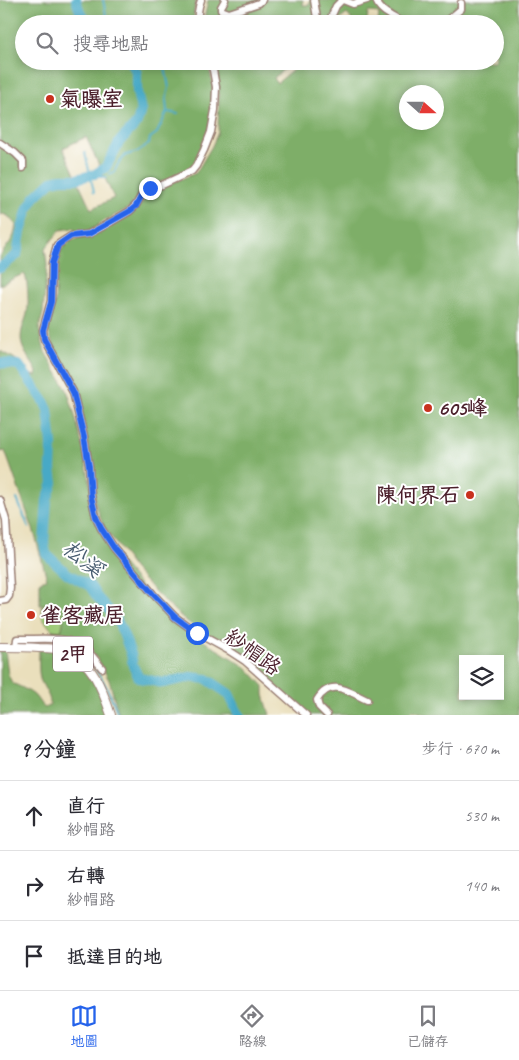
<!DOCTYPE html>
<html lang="zh-TW">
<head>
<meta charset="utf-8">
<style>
	:root { --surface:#fff; --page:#f7f7f7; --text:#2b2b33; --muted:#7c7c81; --line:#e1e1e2; --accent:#2563eb }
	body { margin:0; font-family:Caveat,"LXGW WenKai TC",sans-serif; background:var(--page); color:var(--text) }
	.controls { position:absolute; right:15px; bottom:15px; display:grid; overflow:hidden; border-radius:0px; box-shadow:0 2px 8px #0003 }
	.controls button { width:45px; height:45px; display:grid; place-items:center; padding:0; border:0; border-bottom:1px solid var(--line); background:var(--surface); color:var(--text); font:25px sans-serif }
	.compass { position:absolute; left:399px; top:85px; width:45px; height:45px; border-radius:50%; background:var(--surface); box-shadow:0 2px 8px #0003; rotate:111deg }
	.stop { position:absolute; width:15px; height:15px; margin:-11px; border:4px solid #2563eb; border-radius:50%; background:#fff }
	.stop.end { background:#2563eb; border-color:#fff; box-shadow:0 1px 5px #0008 }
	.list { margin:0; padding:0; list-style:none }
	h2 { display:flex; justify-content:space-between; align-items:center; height:65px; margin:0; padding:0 20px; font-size:21px }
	h2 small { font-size:16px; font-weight:400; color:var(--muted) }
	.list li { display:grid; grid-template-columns:32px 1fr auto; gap:15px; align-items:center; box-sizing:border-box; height:70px; padding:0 20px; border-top:1px solid var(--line) }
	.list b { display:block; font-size:19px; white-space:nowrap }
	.list p { margin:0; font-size:16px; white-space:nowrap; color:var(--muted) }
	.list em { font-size:16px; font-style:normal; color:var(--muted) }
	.icon { flex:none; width:28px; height:28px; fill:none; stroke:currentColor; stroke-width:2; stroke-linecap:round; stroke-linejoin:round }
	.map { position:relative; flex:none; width:519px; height:715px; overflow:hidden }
	.search { position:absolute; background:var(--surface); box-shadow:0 2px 8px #0003; left:15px; right:15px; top:15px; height:55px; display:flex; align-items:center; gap:12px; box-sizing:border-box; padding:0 18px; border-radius:28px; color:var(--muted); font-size:19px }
	.sheet { height:275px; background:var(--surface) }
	nav { display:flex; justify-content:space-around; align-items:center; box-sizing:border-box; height:70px; border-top:1px solid var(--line); background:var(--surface); font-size:14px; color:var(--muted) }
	nav a { display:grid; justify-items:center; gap:2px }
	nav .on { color:var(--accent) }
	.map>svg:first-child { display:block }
</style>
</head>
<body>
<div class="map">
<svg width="519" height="715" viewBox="0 0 519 715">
	<rect width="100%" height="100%" fill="#fff"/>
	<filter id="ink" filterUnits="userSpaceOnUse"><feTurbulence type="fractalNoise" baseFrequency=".02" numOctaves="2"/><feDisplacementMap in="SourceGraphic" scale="10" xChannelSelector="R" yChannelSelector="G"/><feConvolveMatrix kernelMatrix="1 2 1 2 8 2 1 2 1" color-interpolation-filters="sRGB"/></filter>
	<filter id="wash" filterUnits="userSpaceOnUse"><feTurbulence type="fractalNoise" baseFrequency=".0096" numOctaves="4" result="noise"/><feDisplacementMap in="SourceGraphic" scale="20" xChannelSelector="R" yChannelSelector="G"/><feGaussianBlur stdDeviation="1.12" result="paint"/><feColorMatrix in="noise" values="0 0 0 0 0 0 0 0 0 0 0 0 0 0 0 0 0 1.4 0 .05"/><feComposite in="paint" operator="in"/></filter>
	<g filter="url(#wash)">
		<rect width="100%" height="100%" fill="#eadfbc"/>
		<!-- green -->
		<path fill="#9eca78" stroke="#747452" d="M55,601c8,9 11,19 6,30l-9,-1 -10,-12v-13z"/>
		<!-- forest -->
		<g fill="#7eae68" stroke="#64664a" fill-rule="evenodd">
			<path d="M0,0h197c-3,7 -4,17 -2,24h-171v37h182c12,26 6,51 1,77l-3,7 -13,22 -21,12 -28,9 -11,19 -25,13 -18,12 -13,1 -1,-5 -14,2 -15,19 2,16 -4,48 -4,16 6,23 22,38 7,22 11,45 14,72 7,15 22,27 26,31 30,27 62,38 18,19v9l6,20h-151l-10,-35 -10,-19 -16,-18 -22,-8 -8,-1 -1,-4 5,1h4c5,-12 2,-22 -6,-30l-15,4v-24l7,-2 -13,-47 -29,-81 -4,1 -1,-9v-92c7,3 13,6 19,11 6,6 8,13 17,14l1,-4c-4,-9 -12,-17 -15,-27 -3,-12 2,-20 5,-31 2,-7 1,-32 -2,-39l-2,-1 -23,11v-29l11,-15 3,-6 2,-10 -8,-9 -5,-2 -3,1zM86,137l28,61 -23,11 -28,-61z"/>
			<path d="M208,0h95v5h7v-5h22l1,1 2,-1h184v715h-91l-16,-5 -2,5h-101l-22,-18 -47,-44 -42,-23 -19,-15 -24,-23 -21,-23 -31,-44 -8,-23 -1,-23 -13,-74 -7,-20 -20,-37 -6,-18 2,-14 5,-14 1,-43 4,-8 11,-11 19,-5 47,-26 6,-7 4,-9 49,-20 16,-27 6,-14 1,-41 -8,-30h284v-37h-148l5,-4 -5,-6 -13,10h-131zM368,12l11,1 -1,9 -11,-1zM290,64l4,5 -17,14 -3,-5zM406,92h30v30h-30zM463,659h37v37h-37z"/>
			<path d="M0,650h5l3,24 4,9c7,3 16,7 22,12 5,5 6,10 11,13 4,-2 5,-1 5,-6 0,-6 -8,-17 -10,-23 -2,-9 -1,-20 -1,-29 5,0 11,-1 16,0 30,3 44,41 53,65h-108z"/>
		</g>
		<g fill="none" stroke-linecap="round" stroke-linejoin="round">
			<!-- stream -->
			<g stroke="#47a9c6" stroke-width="2">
				<polyline points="103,0 108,24"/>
				<polyline points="168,112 178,114"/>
				<polyline points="85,153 94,192"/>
				<polyline points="95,174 100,177 107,177"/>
				<polyline points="110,174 114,172 118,164 126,155 137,152 149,144 150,138 157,133 167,112 166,99 169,88 165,67 166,61"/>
				<polyline points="17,499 29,528"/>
				<path d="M78,647c20,22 30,40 40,68"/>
			</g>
			<!-- river -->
			<g stroke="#47a9c6" stroke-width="10">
				<polyline points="76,0 79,9 88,24"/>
				<polyline points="0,268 17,255 21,232 28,208 35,197 52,181 61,179 76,179 95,174 106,167 120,141 137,123 141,110 137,92 137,73 130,61"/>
				<polyline points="0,363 19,365 44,401 48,410 52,444 51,469 53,483 47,500 44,543 46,554 68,574 90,586 97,597 116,618 123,633 131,654 133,666 139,678 163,683 191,677 207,679 229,694 237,711 240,715"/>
			</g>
		</g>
	</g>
	<g filter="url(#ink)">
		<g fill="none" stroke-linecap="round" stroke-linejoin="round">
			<!-- minor casing -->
			<g stroke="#9a7f74" stroke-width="9">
				<g id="minor">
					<polyline points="225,0 221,7 221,10 229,13 259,3 262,0"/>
					<polyline points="314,0 318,24"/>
					<polyline points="343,0 353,4 367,0"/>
					<path d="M376,0c3,12 19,17 28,24"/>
					<path d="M198,24c-1,-9 0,-16 3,-24"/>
					<polyline points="328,24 336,6 342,0"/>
					<polyline points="443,24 461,9 461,3"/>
					<polyline points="209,61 213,70 216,87 215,110 211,132 204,150 196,166 192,171 162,185 150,188 143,193 136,205 130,211 111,222 89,234 71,236 57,245 52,263 51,301 43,330 44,339 73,392 84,437 89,465 91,495 96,517 101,528 114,548 153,594 175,617 197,633 228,650 245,661 306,715"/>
					<polyline points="0,143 15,153 23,161 23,168"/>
					<polyline points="0,500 6,520 10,588 9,596 6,600 0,601"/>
					<path d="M16,647l1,-8c19,1 50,-4 66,8 7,5 13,14 19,21"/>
					<path d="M327,715l-8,-8 -2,-7c14,-23 32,-8 50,0"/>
				</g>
			</g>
			<!-- major casing -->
			<g stroke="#9a7f74" stroke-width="10">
				<path id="major" d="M0,647c13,0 26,0 39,1 9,0 18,0 27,3 26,9 37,40 45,64"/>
			</g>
			<!-- minor -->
			<use href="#minor" stroke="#fff" stroke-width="6"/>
			<!-- major -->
			<use href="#major" stroke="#fff" stroke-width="8"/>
		</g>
	</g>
	<g fill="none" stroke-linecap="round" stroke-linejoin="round" filter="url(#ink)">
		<!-- route -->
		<polyline stroke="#2563eb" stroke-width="6" points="150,188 143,193 136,206 130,211 89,234 71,236 58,245 52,263 51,302 43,330 44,339 73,392 84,437 89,466 91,496 96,517 101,528 114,548 153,594 175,617 197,633"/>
	</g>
	<!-- markers -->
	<g fill="#c8321e" stroke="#fff" stroke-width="2">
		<circle cx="50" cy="99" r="5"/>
		<circle cx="428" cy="408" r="5"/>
		<circle cx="470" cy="495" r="5"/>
		<circle cx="31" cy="615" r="5"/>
	</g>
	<g text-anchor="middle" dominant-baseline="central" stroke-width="4" stroke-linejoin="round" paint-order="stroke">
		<!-- shield labels -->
		<rect fill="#fff" stroke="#80626b" stroke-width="1" x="53" y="636.5" width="40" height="35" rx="4"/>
		<g font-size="20" font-weight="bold" fill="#4a1f2b">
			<text x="73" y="654">2甲</text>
		</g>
		<!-- poi labels -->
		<g font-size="21" font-weight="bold" fill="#4a1f2b" stroke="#fff" text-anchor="start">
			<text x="60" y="99">氣曝室</text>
			<text x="438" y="408">605峰</text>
			<text x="460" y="495" text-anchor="end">陳何界石</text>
			<text x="41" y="615">雀客藏居</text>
		</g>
		<!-- street labels -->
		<g font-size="21" fill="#4a1f2b" stroke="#fff">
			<text transform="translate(253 652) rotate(36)">紗帽路</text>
		</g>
		<!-- water labels -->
		<g font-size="22" font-style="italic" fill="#495d71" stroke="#fff">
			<text transform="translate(83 559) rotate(39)">松溪</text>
		</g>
	</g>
</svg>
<div class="controls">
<button><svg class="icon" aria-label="layers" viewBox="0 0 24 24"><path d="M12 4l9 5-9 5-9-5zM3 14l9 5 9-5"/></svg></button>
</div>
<svg class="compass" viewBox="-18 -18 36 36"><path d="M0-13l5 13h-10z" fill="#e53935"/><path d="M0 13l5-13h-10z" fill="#7c7c81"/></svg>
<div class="stop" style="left:197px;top:633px"></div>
<div class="stop end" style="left:150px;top:188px"></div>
<div class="search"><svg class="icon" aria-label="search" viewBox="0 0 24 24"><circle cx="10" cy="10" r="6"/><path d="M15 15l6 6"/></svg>搜尋地點</div>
</div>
<section class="sheet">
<h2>9 分鐘<small>步行 · 670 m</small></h2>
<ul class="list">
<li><svg class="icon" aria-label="ahead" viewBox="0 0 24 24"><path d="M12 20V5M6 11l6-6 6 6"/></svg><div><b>直行</b><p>紗帽路</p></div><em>530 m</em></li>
<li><svg class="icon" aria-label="right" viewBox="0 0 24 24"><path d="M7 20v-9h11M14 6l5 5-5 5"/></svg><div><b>右轉</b><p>紗帽路</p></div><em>140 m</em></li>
<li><svg class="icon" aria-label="arrive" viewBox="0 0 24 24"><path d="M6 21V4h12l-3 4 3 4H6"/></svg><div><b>抵達目的地</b></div></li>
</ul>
</section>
<nav>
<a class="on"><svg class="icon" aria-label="map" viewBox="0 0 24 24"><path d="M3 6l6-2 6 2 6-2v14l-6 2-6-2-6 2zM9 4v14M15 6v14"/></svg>地圖</a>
<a><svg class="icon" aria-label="directions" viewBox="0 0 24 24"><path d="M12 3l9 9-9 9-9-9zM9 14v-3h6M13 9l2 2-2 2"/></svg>路線</a>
<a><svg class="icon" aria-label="saved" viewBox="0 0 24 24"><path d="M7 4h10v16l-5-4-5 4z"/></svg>已儲存</a>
</nav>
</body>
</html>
